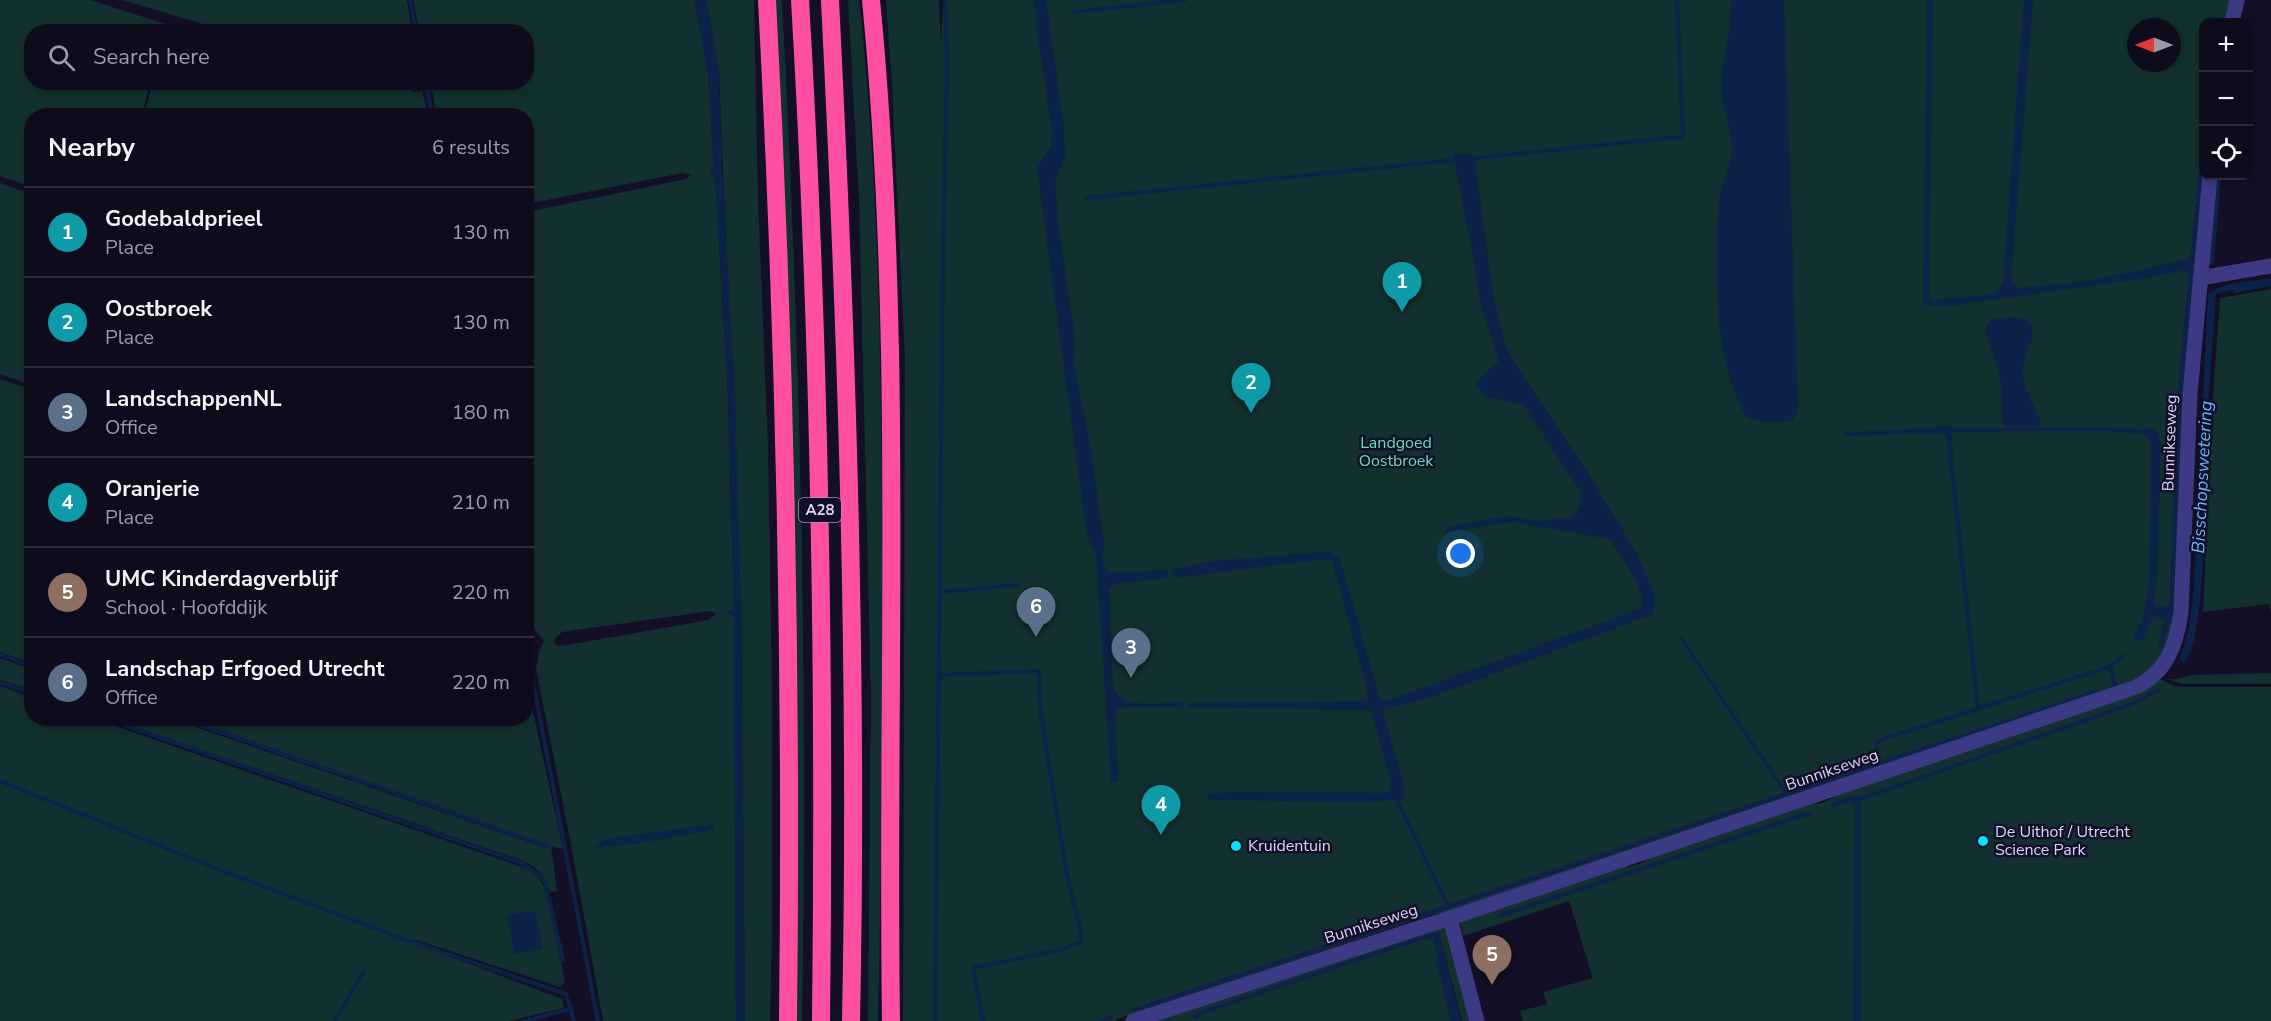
<!DOCTYPE html>
<html lang="en">
<head>
<meta charset="utf-8">
<style>
	:root { --surface:#0e0b1c; --page:#1c1929; --text:#f1f3f6; --muted:#9b9ba3; --line:#2e2b3b; --accent:#ea580c }
	body { margin:0; font-family:"Nunito Sans",sans-serif; background:var(--page); color:var(--text) }
	.controls { position:absolute; right:18px; top:18px; display:grid; overflow:hidden; border-radius:12px; box-shadow:0 3px 9px #0003 }
	.controls button { width:54px; height:54px; display:grid; place-items:center; padding:0; border:0; border-bottom:2px solid var(--line); background:var(--surface); color:var(--text); font:30px sans-serif }
	.compass { position:absolute; left:2127px; top:18px; width:54px; height:54px; border-radius:50%; background:var(--surface); box-shadow:0 3px 9px #0003; rotate:270deg }
	.you { position:absolute; left:1461px; top:554px; width:21px; height:21px; margin:-15px; border:4px solid #fff; border-radius:50%; background:#1a73e8; box-shadow:0 0 0 9px #1a73e833 }
	.badge { display:grid; place-items:center; width:39px; height:39px; border-radius:50%; background:var(--accent); color:#fff; font-size:20px; font-weight:700 }
	.pin { position:absolute; translate:-50% -50px; filter:drop-shadow(0 2px 3px #0008) }
	.pin::after { content:''; position:absolute; top:32px; width:21px; height:18px; background:inherit; clip-path:polygon(0 0,100% 0,50% 100%) }
	.list { margin:0; padding:0; list-style:none }
	h2 { display:flex; justify-content:space-between; align-items:center; height:78px; margin:0; padding:0 24px; font-size:26px }
	h2 small { font-size:20px; font-weight:400; color:var(--muted) }
	.list li { display:grid; grid-template-columns:39px 1fr auto; gap:18px; align-items:center; box-sizing:border-box; height:90px; padding:0 24px; border-top:2px solid var(--line) }
	.list b { display:block; font-size:22px; white-space:nowrap }
	.list p { margin:0; font-size:20px; white-space:nowrap; color:var(--muted) }
	.list em { font-size:20px; font-style:normal; color:var(--muted) }
	.icon { flex:none; width:33px; height:33px; fill:none; stroke:currentColor; stroke-width:2; stroke-linecap:round; stroke-linejoin:round }
	.map { position:relative; flex:none; width:2271px; height:1021px; overflow:hidden }
	.search { position:absolute; background:var(--surface); box-shadow:0 3px 9px #0003; left:24px; top:24px; width:510px; height:66px; display:flex; align-items:center; gap:15px; box-sizing:border-box; padding:0 21px; border-radius:24px; color:var(--muted); font-size:22px }
	.panel { position:absolute; background:var(--surface); box-shadow:0 3px 9px #0003; left:24px; top:108px; width:510px; height:618px; border-radius:24px }
	.map>svg:first-child { display:block }
</style>
</head>
<body>
<div class="map">
<svg width="2271" height="1021" viewBox="0 0 2271 1021">
	<rect width="100%" height="100%" fill="#130f26"/>
	<!-- green -->
	<g fill="#12302f" fill-rule="evenodd">
		<polygon points="0,0 91,0 165,24 163,31 32,32 32,82 150,83 142,115 32,116 31,187 0,176"/>
		<polygon points="122,0 407,0 412,31 227,31"/>
		<path d="M413,0h282l13,74 6,93 -5,4 6,4 13,219 6,215 -8,4 8,3 2,405h-133l-32,-177 -35,-175 3,-18 5,-10c-3,-5 -7,-7 -9,-11 -14,-23 -8,-71 -8,-97 10,-14 8,-39 -1,-53l1,-268 159,-33 5,-4 -9,-2 -155,31 -1,-88 -89,-1 -4,-21 -6,-11 99,-1v-50l-107,-1zM711,611l5,3 -8,6 -146,26 -6,-1 -2,-5 8,-8zM636,836h33l-35,8 -27,-5z"/>
		<polygon points="706,0 754,0 758,199 768,446 772,690 772,933 770,1021 745,1021 741,610 719,75"/>
		<path d="M771,0h11c18,340 26,680 20,1021h-8z"/>
		<path d="M848,0h11c19,172 22,345 23,518 1,168 0,335 -4,503h-10l3,-323 -12,-498z"/>
		<path d="M886,0h53l2,45 2,-45h1289l-4,22h-24v154l-29,443 -14,42 -17,18 -686,232 -24,3 -317,105 -1,2h-213l2,-662 -13,-274zM2136,27h36v36h-36zM939,689l1,66 -2,29 -2,-61z"/>
		<polygon points="153,82 375,82 397,88 400,87 398,83 423,83 411,92 422,91 428,115 144,115"/>
		<polygon points="0,183 31,194 31,385 0,374"/>
		<polygon points="2271,289 2271,612 2269,604 2203,612 2212,413 2220,298"/>
		<polygon points="0,379 31,389 31,663 0,652"/>
		<polygon points="0,658 31,669 31,690 0,680"/>
		<polygon points="2271,673 2271,684 2182,684 2168,679 2177,679 2192,675"/>
		<path d="M2159,679l15,7 9,1h88v334h-748l-3,-10 27,-7 -4,-12 50,-14 -24,-77 -106,35 -3,-16 162,-53c11,0 23,-4 31,-11l158,-54c8,5 21,-3 28,-9z"/>
		<path d="M527,684l36,165 -12,-3 6,45 -7,1c-5,-17 -12,-25 -29,-32l-409,-141h61l373,129 3,-1v-2l-361,-126 338,-1z"/>
		<polygon points="0,686 31,697 32,718 95,719 528,869 538,876 547,893 565,982 560,987 416,940 409,941 562,999 564,1008 509,1021 336,1021 367,965 333,1021 0,1021"/>
		<path d="M1440,926l6,2 26,93h-10l-24,-91 -4,11 5,19h-3l18,61h-309c16,-5 33,-3 47,-14z"/>
	</g>
	<!-- water -->
	<g fill="#0c2248">
		<polygon points="695,0 706,0 719,75 722,171 735,394 741,610 745,1021 736,1021 734,616 726,613 734,609 728,394 715,175 709,171 714,166 708,74"/>
		<path d="M1033,0h13l18,129 1,28 -10,23 3,41 17,117 -1,28 16,77 14,99 -2,19 5,10 4,2 56,-3 1,8 -54,6 -5,4 4,100c11,23 49,14 70,14v5h-57l-11,3 3,71 -2,2 -5,-2 -15,-227 -9,-17 -50,-369 14,-22 1,-15 -16,-107v-14z"/>
		<path d="M1731,0h53l14,410 -6,11 -30,1 -16,-5c-27,-51 -30,-108 -29,-164 0,-20 0,-40 3,-60 2,-12 9,-23 11,-35 4,-21 -7,-42 -9,-63 -3,-31 10,-63 9,-95z"/>
		<polygon points="1927,0 1933,0 1929,296 1931,300 1989,295 1997,291 2003,283 2024,0 2033,0 2011,281 2016,288 2084,282 2190,259 2203,131 2204,176 2182,404 2174,610 2162,647 2157,645 2164,622 2162,618 2153,616 2143,639 2140,641 2134,639 2145,612 2149,579 2151,447 2149,438 2145,435 2145,427 2157,431 2161,444 2157,578 2154,600 2155,606 2166,607 2170,601 2176,405 2189,272 2184,270 2154,277 1956,305 1929,306 1923,303"/>
		<path d="M1453,153l21,2 19,138 12,52 9,17 74,111 49,81 18,42 -2,18 -222,83 -47,13 -1,3 21,71 -1,15 -33,3 -162,-2 -1,-6 28,-2 152,1 3,-5 1,-6 -20,-72 -183,-3v-4l179,-2v-12l-35,-129 -9,-1 -149,19 -2,-9 43,-8 100,-8 14,-1 10,5 41,142 9,1 253,-92c4,-18 -22,-55 -33,-69l-96,-17 -70,10 8,-6 57,-10 33,5 33,-4 6,-11 1,-14 -56,-85 -4,-3 -36,-7 -10,-13 24,-23 -21,-67 -1,-17z"/>
		<polygon points="2217,176 2221,176 2214,263 2211,265 2208,263"/>
		<path d="M2271,278v8l-35,7 -4,-3 -16,4c-3,44 -7,89 -9,133 -2,40 1,214 -23,236l-4,-4 9,-31 5,-40 14,-294c15,-13 44,-12 63,-16z"/>
		<path d="M1996,318c10,0 28,-4 35,6 6,10 -6,30 -8,41 -3,23 13,38 18,61h-36c-6,-9 -2,-26 -4,-37 -2,-20 -10,-39 -16,-59l5,-10z"/>
		<polygon points="1946,426 1951,428 1954,473 1950,473 1946,434 1900,433 1899,430"/>
		<polygon points="1858,795 1861,803 1861,1021 1853,1021 1855,805 1850,803 1833,808 1831,803"/>
		<polygon points="713,824 714,826 711,830 634,844 595,847 595,845 607,839"/>
		<polygon points="535,911 543,949 514,954 507,914"/>
		<polygon points="1438,929 1441,942 1461,1021 1451,1021 1436,960 1439,959 1434,941"/>
	</g>
	<g fill="none" stroke-linecap="round" stroke-linejoin="round">
		<!-- stream -->
		<g stroke="#0c2248" stroke-width="4">
			<polyline points="410,0 416,32"/>
			<polyline points="1073,12 1185,0"/>
			<polyline points="426,82 432,116"/>
			<polyline points="1475,158 1680,137 1683,135 1677,0"/>
			<polyline points="1087,198 1455,160"/>
			<polyline points="1948,430 2104,429 2149,432"/>
			<polyline points="1846,434 1903,432"/>
			<polyline points="1952,470 1978,708"/>
			<polyline points="940,592 1018,585"/>
			<polyline points="1681,638 1787,795"/>
			<polyline points="526,646 598,1021"/>
			<polyline points="0,655 32,666"/>
			<polyline points="2111,671 2116,686 2112,687"/>
			<polyline points="939,675 1039,671 1040,707 1066,871 1081,932 1081,942 1063,949 973,968 983,1021"/>
			<polyline points="0,683 32,693"/>
			<polyline points="104,718 521,863 539,875 545,882 563,960"/>
			<polyline points="180,718 547,846"/>
			<polyline points="1878,765 1876,745 1880,740 2109,667 2124,656"/>
			<polyline points="0,781 220,870 395,936 566,994 574,1021"/>
			<polyline points="1855,799 1863,798 2132,704 2158,690"/>
			<polyline points="1397,800 1449,908"/>
			<polyline points="1499,916 1810,813"/>
			<polyline points="1134,1010 2096,692"/>
			<polyline points="1195,1017 1203,1012 1426,937 1439,935"/>
			<polyline points="335,1021 363,972"/>
			<polyline points="524,1021 571,1009"/>
			<polyline points="935,1021 943,260 947,63 945,0"/>
			<polyline points="1102,1021 1111,1018"/>
		</g>
		<!-- minor -->
		<g stroke="#3d3a85" stroke-width="15">
			<polyline points="2232,22 2237,0"/>
			<polyline points="2200,278 2271,266"/>
			<polyline points="1450,918 1477,1021"/>
			<path d="M1133,1021l317,-103 686,-231c31,-15 40,-42 45,-74l9,-219 20,-218"/>
		</g>
		<!-- highway -->
		<g stroke="#ff4fa3" stroke-width="18">
			<path d="M767,0c18,340 25,680 21,1021"/>
			<path d="M800,0c20,340 25,680 21,1021"/>
			<path d="M830,0c17,340 28,681 21,1021"/>
			<path d="M871,0c33,339 15,681 20,1021"/>
		</g>
	</g>
	<!-- markers -->
	<g fill="#00e5ff" stroke="#130f26" stroke-width="2">
		<circle cx="1983" cy="841" r="6"/>
		<circle cx="1236" cy="846" r="6"/>
	</g>
	<g text-anchor="middle" dominant-baseline="central" stroke-width="5" stroke-linejoin="round" paint-order="stroke">
		<!-- shield labels -->
		<rect fill="#130f26" stroke="#9e99be" stroke-width="1.5" x="799" y="498" width="42" height="24" rx="4.5"/>
		<g font-size="15" font-weight="bold" fill="#d9d4ff">
			<text x="820" y="510">A28</text>
		</g>
		<!-- park labels -->
		<g font-size="16" fill="#5fe0c0" stroke="#130f26">
			<text x="1396" y="443">Landgoed<tspan x="1396" dy="18">Oostbroek</tspan></text>
		</g>
		<!-- street labels -->
		<g font-size="16" fill="#d9d4ff" stroke="#130f26">
			<text transform="translate(2170 443) rotate(-88)">Bunnikseweg</text>
			<text transform="translate(1832 770) rotate(-19)">Bunnikseweg</text>
			<text transform="translate(1371 924) rotate(-18)">Bunnikseweg</text>
		</g>
		<!-- poi labels -->
		<g font-size="16" fill="#d9d4ff" stroke="#130f26" text-anchor="start">
			<text x="1995" y="832">De Uithof / Utrecht<tspan x="1995" dy="18">Science Park</tspan></text>
			<text x="1248" y="846">Kruidentuin</text>
		</g>
		<!-- water labels -->
		<g font-size="18" font-style="italic" fill="#62b6ff" stroke="#130f26">
			<text transform="translate(2202 477) rotate(-87)">Bisschopswetering</text>
		</g>
	</g>
</svg>
<div class="controls">
<button>+</button>
<button>−</button>
<button><svg class="icon" aria-label="locate" viewBox="0 0 24 24"><circle cx="12" cy="12" r="6"/><path d="M12 2v4M12 18v4M2 12h4M18 12h4"/></svg></button>
</div>
<svg class="compass" viewBox="-18 -18 36 36"><path d="M0-13l5 13h-10z" fill="#e53935"/><path d="M0 13l5-13h-10z" fill="#9b9ba3"/></svg>
<div class="you"></div>
<div class="pin badge" style="left:1402px;top:312px;background:#0f9aa8">1</div>
<div class="pin badge" style="left:1251px;top:413px;background:#0f9aa8">2</div>
<div class="pin badge" style="left:1131px;top:678px;background:#5c6f8a">3</div>
<div class="pin badge" style="left:1161px;top:835px;background:#0f9aa8">4</div>
<div class="pin badge" style="left:1492px;top:985px;background:#8d6e63">5</div>
<div class="pin badge" style="left:1036px;top:637px;background:#5c6f8a">6</div>
<div class="search"><svg class="icon" aria-label="search" viewBox="0 0 24 24"><circle cx="10" cy="10" r="6"/><path d="M15 15l6 6"/></svg>Search here</div>
<section class="panel">
<h2>Nearby<small>6 results</small></h2>
<ul class="list">
<li><span class="badge" style="background:#0f9aa8">1</span><div><b>Godebaldprieel</b><p>Place</p></div><em>130 m</em></li>
<li><span class="badge" style="background:#0f9aa8">2</span><div><b>Oostbroek</b><p>Place</p></div><em>130 m</em></li>
<li><span class="badge" style="background:#5c6f8a">3</span><div><b>LandschappenNL</b><p>Office</p></div><em>180 m</em></li>
<li><span class="badge" style="background:#0f9aa8">4</span><div><b>Oranjerie</b><p>Place</p></div><em>210 m</em></li>
<li><span class="badge" style="background:#8d6e63">5</span><div><b>UMC Kinderdagverblijf</b><p>School · Hoofddijk</p></div><em>220 m</em></li>
<li><span class="badge" style="background:#5c6f8a">6</span><div><b>Landschap Erfgoed Utrecht</b><p>Office</p></div><em>220 m</em></li>
</ul>
</section>
</div>
</body>
</html>
